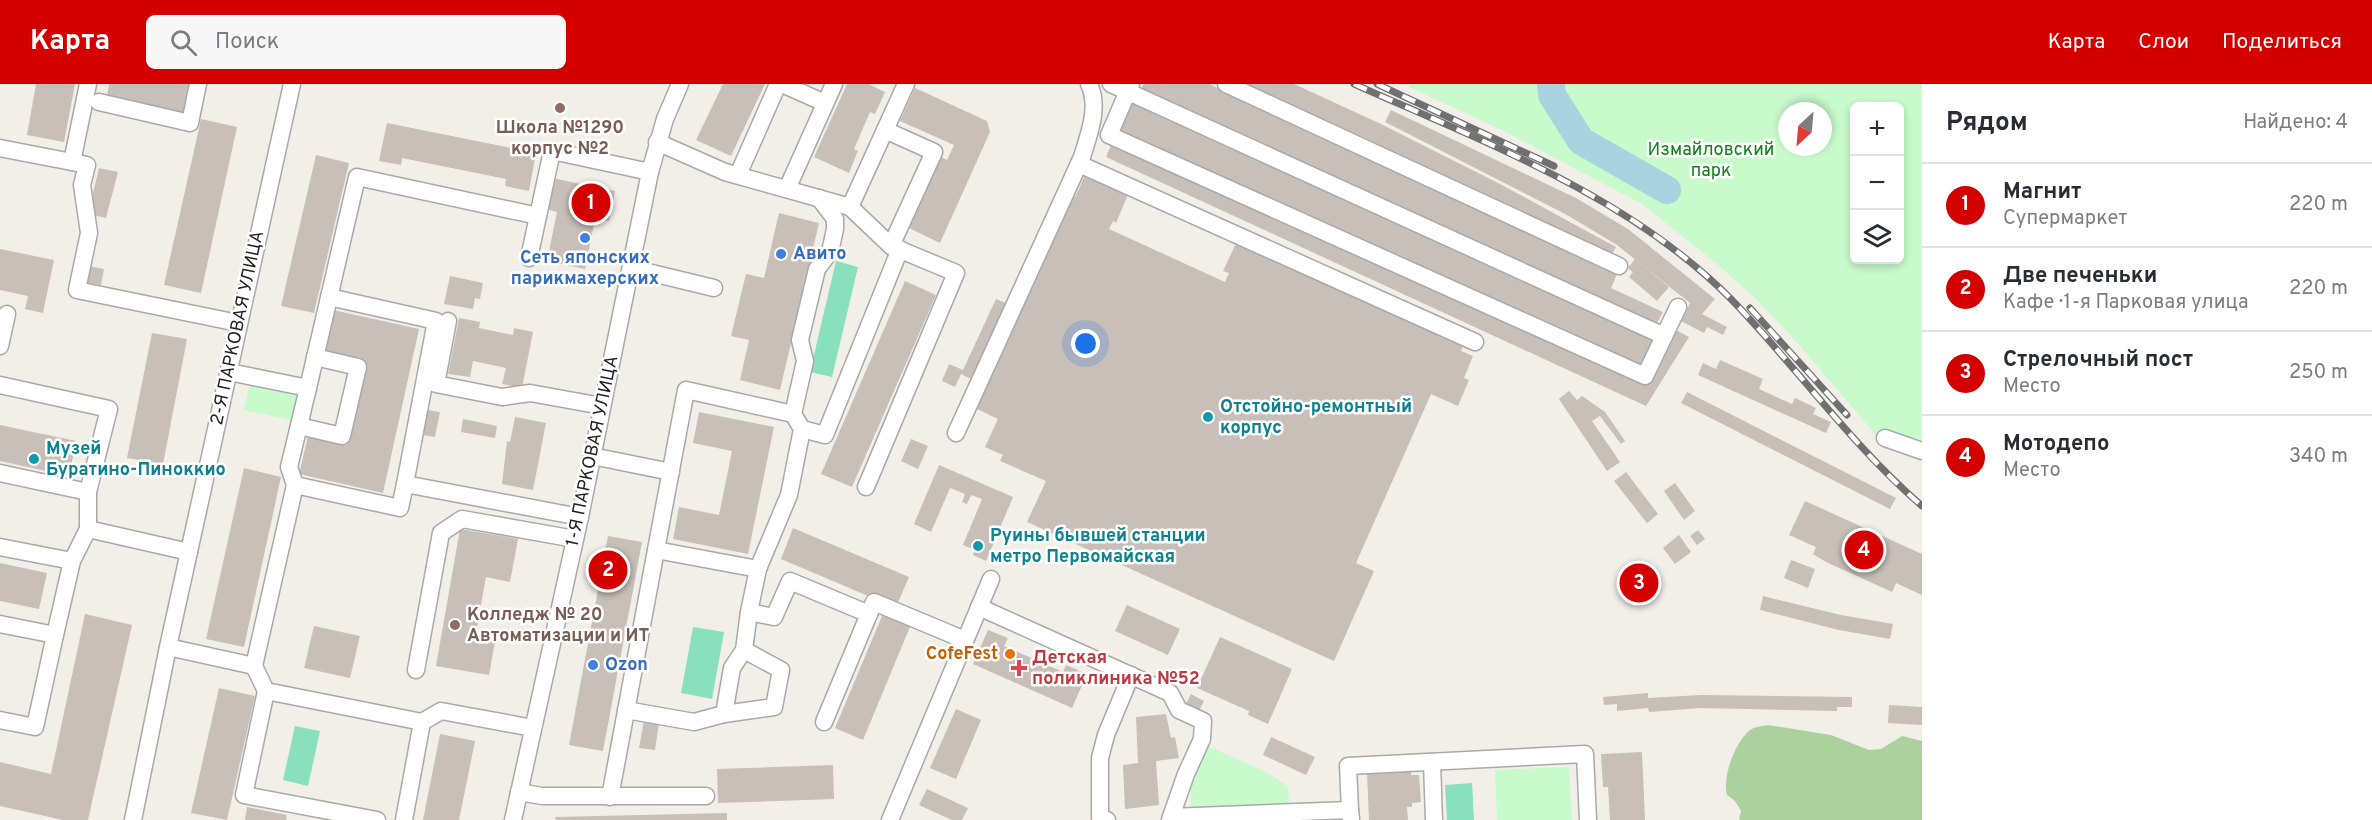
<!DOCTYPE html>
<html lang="ru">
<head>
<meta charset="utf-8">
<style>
	:root { --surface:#fff; --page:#f7f7f7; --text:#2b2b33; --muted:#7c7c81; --line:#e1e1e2; --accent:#d40000 }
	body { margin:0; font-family:Overpass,sans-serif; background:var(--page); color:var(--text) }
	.controls { position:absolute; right:18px; top:18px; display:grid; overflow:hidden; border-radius:9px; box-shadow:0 3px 9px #0003 }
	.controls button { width:54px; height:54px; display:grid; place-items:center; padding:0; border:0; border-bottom:2px solid var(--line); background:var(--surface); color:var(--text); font:30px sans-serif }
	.compass { position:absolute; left:1778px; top:18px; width:54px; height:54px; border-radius:50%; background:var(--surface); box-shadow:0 3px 9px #0003; rotate:206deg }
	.you { position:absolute; left:1086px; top:260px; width:21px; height:21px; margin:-15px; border:4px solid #fff; border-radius:50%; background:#1a73e8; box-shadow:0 0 0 9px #1a73e833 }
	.badge { display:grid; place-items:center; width:39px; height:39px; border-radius:50%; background:var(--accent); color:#fff; font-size:20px; font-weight:700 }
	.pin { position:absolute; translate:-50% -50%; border:3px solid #fff; box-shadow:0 2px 6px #0006 }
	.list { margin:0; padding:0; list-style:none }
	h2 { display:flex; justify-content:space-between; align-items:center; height:78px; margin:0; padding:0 24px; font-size:26px }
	h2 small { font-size:20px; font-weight:400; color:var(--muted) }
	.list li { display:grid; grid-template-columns:39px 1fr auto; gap:18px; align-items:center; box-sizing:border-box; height:84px; padding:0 24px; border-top:2px solid var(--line) }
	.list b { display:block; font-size:22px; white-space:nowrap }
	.list p { margin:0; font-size:20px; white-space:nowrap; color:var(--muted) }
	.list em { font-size:20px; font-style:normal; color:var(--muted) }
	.icon { flex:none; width:33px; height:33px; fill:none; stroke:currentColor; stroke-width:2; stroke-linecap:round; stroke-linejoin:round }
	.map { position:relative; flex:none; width:1922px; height:736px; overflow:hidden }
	header { display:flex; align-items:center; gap:36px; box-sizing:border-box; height:84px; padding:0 30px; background:var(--accent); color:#fff }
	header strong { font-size:28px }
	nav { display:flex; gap:33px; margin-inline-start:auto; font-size:21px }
	.search { width:420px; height:54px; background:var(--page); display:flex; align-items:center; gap:15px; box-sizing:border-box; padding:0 21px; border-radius:9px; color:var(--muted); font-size:22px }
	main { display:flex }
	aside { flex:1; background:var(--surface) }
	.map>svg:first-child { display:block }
</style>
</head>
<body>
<header>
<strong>Карта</strong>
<div class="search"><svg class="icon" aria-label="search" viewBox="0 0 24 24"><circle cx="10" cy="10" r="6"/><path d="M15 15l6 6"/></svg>Поиск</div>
<nav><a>Карта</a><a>Слои</a><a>Поделиться</a></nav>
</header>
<main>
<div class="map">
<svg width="1922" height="736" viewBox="0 0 1922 736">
	<rect width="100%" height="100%" fill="#f2efe9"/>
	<!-- forest -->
	<path fill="#add19e" d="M1768,641l63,10 38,15 12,-1 21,-13 20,5v79h-183l2,-9 -6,-10 -8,-6c-5,-18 8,-53 23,-65 4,-3 13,-4 18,-5z"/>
	<!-- park -->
	<g fill="#c8facc" fill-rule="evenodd">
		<path d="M1410,0h512v363l-45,-11 -85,-99 -38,-40 -37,-33 -75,-60 -142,-75 -91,-42zM1854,22h46v154h-46zM1787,27h36v36h-36z"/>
		<polygon points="250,299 297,310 291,336 244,326"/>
		<polygon points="1205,661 1266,688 1288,702 1289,724 1191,728 1190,693"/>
		<polygon points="1569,683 1572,736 1497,736 1495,686"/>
	</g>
	<!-- pitch -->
	<g fill="#88e0be">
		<polygon points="836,177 858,183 832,293 810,288"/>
		<polygon points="693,543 724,548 712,615 681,609"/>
		<polygon points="295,642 320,647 308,702 283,696"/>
		<polygon points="1472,699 1474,736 1447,736 1445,701"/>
	</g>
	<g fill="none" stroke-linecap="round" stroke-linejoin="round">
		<!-- river -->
		<polyline stroke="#aad3df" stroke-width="28" points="1551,0 1552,11 1581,57 1667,106"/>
	</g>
	<!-- building -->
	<g fill="#c7bfb8">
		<polygon points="36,0 75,0 64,58 27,51"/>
		<polygon points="109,0 192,0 185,34 106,17"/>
		<polygon points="723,0 765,0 731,72 696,56"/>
		<polygon points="847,0 868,0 885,8 875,30 870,28 854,65 858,67 849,89 814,73"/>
		<polygon points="1144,0 1209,0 1618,188 1611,204 1663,228 1656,241 1141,5"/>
		<polygon points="1246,0 1294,0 1381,40 1502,101 1616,163 1609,175 1373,58"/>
		<polygon points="915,4 987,37 990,48 940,159 909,144 941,73 947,76 954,61 900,37"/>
		<polygon points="1132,20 1658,256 1644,285 1119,49"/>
		<polygon points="1391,26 1576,114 1628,145 1715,215 1702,230 1727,243 1723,251 1707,243 1704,249 1681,237 1690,219 1617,161 1567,131 1385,38"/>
		<polygon points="201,35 237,43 201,209 164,201"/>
		<polygon points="387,39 536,69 529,107 505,102 506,95 402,74 401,81 379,77"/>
		<polygon points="1112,59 1644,298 1674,245 1689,253 1646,322 1106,73"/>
		<polygon points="316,71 349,79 314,229 281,222"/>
		<polygon points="99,84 118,88 106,134 88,130"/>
		<polygon points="1086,89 1129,108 1116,139 1113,137 1109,145 1225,198 1229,189 1223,187 1238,155 1465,257 1461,267 1473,272 1464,294 1469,296 1458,322 1431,310 1356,479 1374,487 1334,577 1027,438 1046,397 1000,377 1003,371 985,363 998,335 975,324 1071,111 1075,113"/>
		<polygon points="552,94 615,107 609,137 595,135 585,185 547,177 557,128 546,125"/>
		<polygon points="779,129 819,139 780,306 740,296 749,256 731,252 746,190 764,194"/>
		<polygon points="0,165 54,176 43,229 25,225 28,212 0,206"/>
		<polygon points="1635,175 1669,203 1657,217 1629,193 1633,188 1628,184"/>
		<polygon points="89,182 104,185 101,201 86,198"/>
		<polygon points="450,192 483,199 480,215 475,214 473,225 444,220"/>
		<polygon points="905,197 936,211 852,403 821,390"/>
		<polygon points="996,215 1008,220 973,296 961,290 955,303 942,297 949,280 963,286"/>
		<polygon points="333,226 419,245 383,409 299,390 308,352 347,361 365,277 323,268"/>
		<polygon points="459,234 480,238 479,244 513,251 514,244 533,248 522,304 502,300 506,284 473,277 470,293 448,290"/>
		<polygon points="152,249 187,255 163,380 127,374"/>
		<polygon points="1720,276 1763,295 1759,305 1792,320 1795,314 1816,324 1813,330 1831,338 1826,349 1698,291 1703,279 1716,285"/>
		<polygon points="1569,307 1577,316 1582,312 1605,328 1625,357 1621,360 1600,332 1592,337 1620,378 1607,387 1559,315"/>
		<polygon points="1687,308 1896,414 1890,425 1681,319"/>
		<polygon points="422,325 440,328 435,353 417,350"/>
		<polygon points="699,328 774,343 748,470 673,455 679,423 719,431 732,367 693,359"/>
		<polygon points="515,333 546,339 533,406 502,400 507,357 510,358"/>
		<polygon points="463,335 497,342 495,354 461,348"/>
		<polygon points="0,341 76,357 69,392 0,377"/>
		<polygon points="911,355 928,362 918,385 901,377"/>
		<polygon points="939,381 1013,413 986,477 973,471 975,466 963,461 982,415 971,411 967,420 962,418 965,410 950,404 931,448 914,440"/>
		<polygon points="244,384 281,393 244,563 206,555"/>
		<polygon points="1626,388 1658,430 1647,439 1614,397"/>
		<polygon points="1675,399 1695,427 1684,436 1664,407"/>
		<polygon points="1805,417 1922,470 1922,511 1896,499 1892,508 1826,478 1813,470 1816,463 1789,451"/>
		<polygon points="793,444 909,493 893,530 912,538 863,656 835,644 887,520 781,475"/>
		<polygon points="460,445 518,455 510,498 486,493 476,548 496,552 489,591 436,582"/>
		<polygon points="1698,446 1705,455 1697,461 1690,452"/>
		<polygon points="1679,451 1691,468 1675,480 1663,464"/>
		<polygon points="608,452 642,458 603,667 569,661"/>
		<polygon points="1791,476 1815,485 1808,504 1784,494"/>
		<polygon points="0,479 47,489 39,525 0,517"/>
		<polygon points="1636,489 1650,495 1643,509 1629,502"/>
		<polygon points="1763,512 1841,531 1893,540 1890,555 1839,546 1760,526"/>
		<polygon points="1127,521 1180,545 1168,571 1115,547"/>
		<polygon points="85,530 132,541 88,736 63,736 0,722 0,678 51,690"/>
		<polygon points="314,542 360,552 350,594 304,584"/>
		<polygon points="988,546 1008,554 1004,562 1063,588 1066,581 1087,590 1072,624 973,580"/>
		<polygon points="1220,553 1292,585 1268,640 1248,631 1249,627 1197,604"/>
		<polygon points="219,604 255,612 227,736 191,729"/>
		<polygon points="1648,609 1648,614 1701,611 1852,613 1852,623 1837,623 1837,627 1700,624 1649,628 1648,624 1617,627 1617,620 1604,621 1603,613"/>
		<polygon points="1191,610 1204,617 1198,629 1185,622"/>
		<polygon points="1889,621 1922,623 1922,641 1888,639"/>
		<polygon points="956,625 981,636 956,695 930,684"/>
		<polygon points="1166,630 1171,654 1175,653 1179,674 1156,677 1159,721 1125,725 1123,681 1138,679 1136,633"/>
		<polygon points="644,636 659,638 655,666 639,664"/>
		<polygon points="440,650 475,657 459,736 423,736"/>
		<polygon points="1271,653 1315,673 1306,691 1263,671"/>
		<polygon points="1642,668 1645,736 1610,736 1608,703 1603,703 1601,670"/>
		<polygon points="833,681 834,715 718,719 717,685"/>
		<polygon points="1411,686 1411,691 1419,691 1421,718 1412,719 1412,723 1407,723 1408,736 1369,736 1367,688"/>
		<polygon points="927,705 968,724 962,736 952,736 919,721"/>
		<polygon points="247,723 287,731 286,736 245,736"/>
		<polygon points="727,729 727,736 556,736 555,733"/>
	</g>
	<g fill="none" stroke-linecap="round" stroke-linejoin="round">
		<!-- minor casing -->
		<g stroke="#a9a9a9" stroke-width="19">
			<g id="minor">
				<polyline points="782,0 825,19"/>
				<polyline points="1111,0 1664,252"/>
				<polyline points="1131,0 1109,51 1645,292 1678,223"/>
				<polyline points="1226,0 1619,182"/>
				<polyline points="99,18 190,39 198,0"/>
				<polyline points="885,46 934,68 891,162"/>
				<polyline points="657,58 725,88 850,123 891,162 956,189 866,403"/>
				<polyline points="0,64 72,78 88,0"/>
				<polyline points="72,78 87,81 82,101 89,149 77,206 238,239"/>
				<polyline points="1079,80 1475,258"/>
				<polyline points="738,91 778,0"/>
				<polyline points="787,105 834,0"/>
				<polyline points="850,123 906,0"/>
				<polyline points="529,174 552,67 650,88"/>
				<polyline points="631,184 714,204"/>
				<polyline points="329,213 436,237 405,400"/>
				<polyline points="448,237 436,300 502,313 530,309 602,322"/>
				<polyline points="0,262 7,230"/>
				<polyline points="0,301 109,325 88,408 88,445 189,468"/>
				<polyline points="308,304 357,93 538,132"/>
				<polyline points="793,330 686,306 656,466 758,485 789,411 802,345 793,330 805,277 800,256 817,185 830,168 835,145 835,135 819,114"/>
				<polyline points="299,342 342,352 358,283 315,273"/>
				<polyline points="802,345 825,351 900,165"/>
				<path d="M956,349l126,-276c7,-23 18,-50 7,-73"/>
				<polyline points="1885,354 1922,367"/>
				<polyline points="592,372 671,388"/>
				<polyline points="0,389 88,408"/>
				<polyline points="295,401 400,424 405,400 580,433"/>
				<polyline points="0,463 72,477"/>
				<polyline points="758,485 749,528 774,533 790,497 869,530"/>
				<polyline points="979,523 1170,609 1179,626 1203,637 1202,655 1186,690 1171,733"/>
				<polyline points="0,540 55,551 35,643 0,636"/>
				<polyline points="55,551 72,477 88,445"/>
				<polyline points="168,563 254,582 295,401 289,383 308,304 229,288"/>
				<polyline points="254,582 266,607 244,711 377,736"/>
				<polyline points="416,586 441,449 462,435 575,455"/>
				<polyline points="266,607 422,638 441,627 533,644"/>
				<polyline points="626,626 694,638 724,630 732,584 744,566"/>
				<polyline points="724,630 774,623 781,586 744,566 749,528"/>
				<polyline points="824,638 874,518 965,556"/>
				<polyline points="1432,679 1434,736"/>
				<polyline points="519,708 542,712 706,712"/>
				<polyline points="610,713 656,466"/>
				<polyline points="1350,726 1348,682 1585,670 1588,736"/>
				<polyline points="133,736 168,563 292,0"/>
				<polyline points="404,736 422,638"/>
				<polyline points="513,736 580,433 650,88 665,35 680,0"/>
				<polyline points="890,736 991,495"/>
				<polyline points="1107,736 1100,733 1100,674 1106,651 1131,591"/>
				<polyline points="1170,736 1171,733 1350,726 1351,735"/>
			</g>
		</g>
		<!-- minor -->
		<use href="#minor" stroke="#fff" stroke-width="16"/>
		<!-- rail casing -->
		<g stroke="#707070" stroke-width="7">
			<g id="rail">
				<path d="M1354,0c130,58 275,112 377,215 65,67 120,146 191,207"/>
				<polyline points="1377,0 1554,82"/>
				<polyline points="1750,224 1847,331"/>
			</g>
		</g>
		<!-- rail -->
		<use href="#rail" stroke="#fff" stroke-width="4.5" stroke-dasharray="14" stroke-linecap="butt"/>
	</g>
	<!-- markers -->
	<g fill="#8d6e63" stroke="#fff" stroke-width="2">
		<circle cx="560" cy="24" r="6"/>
		<circle cx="455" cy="541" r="6"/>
	</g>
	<g fill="#3f7fe0" stroke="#fff" stroke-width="2">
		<circle cx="585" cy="154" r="6"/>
		<circle cx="781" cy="170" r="6"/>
		<circle cx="593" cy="581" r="6"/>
	</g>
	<g fill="#0f9aa8" stroke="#fff" stroke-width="2">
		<circle cx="1208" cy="333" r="6"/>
		<circle cx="34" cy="375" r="6"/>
		<circle cx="978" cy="462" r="6"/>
	</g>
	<circle fill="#e8710a" stroke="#fff" stroke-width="2" cx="1010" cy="570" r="6"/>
	<path fill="#e0444e" stroke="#fff" stroke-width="2" d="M1016 575h6v6h6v6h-6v6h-6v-6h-6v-6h6z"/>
	<g text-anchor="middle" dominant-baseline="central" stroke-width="5" stroke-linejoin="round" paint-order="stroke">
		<!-- education labels -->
		<g font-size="18" font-weight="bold" fill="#785e54" stroke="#fff">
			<text x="560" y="44">Школа №1290<tspan x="560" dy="21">корпус №2</tspan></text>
			<text x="467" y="531" text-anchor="start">Колледж № 20<tspan x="467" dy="21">Автоматизации и ИТ</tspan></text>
		</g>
		<!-- park labels -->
		<g font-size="18" fill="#0c8416" stroke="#fff">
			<text x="1711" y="66">Измайловский<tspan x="1711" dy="21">парк</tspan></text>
		</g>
		<!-- shop labels -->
		<g font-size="18" font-weight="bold" fill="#366cbe" stroke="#fff" text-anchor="start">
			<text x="793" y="170">Авито</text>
			<text x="585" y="174" text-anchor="middle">Сеть японских<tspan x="585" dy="21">парикмахерских</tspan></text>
			<text x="605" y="581">Ozon</text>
		</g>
		<!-- street labels -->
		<g font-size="18" fill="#222" stroke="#fff">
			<text transform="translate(238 244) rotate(-78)">2-Я ПАРКОВАЯ УЛИЦА</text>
			<text transform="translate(593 367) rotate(-78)">1-Я ПАРКОВАЯ УЛИЦА</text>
		</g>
		<!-- culture labels -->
		<g font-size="18" font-weight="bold" fill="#0d838f" stroke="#fff" text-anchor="start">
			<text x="1220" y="323">Отстойно-ремонтный<tspan x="1220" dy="21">корпус</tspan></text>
			<text x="46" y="365">Музей<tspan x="46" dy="21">Буратино-Пиноккио</tspan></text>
			<text x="990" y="452">Руины бывшей станции<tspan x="990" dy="21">метро Первомайская</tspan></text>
		</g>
		<!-- food labels -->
		<g font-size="18" font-weight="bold" fill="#c56008" stroke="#fff" text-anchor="end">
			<text x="998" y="570">CofeFest</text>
		</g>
		<!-- health labels -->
		<g font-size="18" font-weight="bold" fill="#be3a42" stroke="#fff" text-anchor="start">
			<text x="1032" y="574">Детская<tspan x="1032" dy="21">поликлиника №52</tspan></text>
		</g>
	</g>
</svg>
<div class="controls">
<button>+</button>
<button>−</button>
<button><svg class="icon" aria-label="layers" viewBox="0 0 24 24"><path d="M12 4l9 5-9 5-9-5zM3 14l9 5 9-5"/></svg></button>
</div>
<svg class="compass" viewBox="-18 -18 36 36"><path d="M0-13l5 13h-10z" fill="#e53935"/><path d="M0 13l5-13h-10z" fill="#7c7c81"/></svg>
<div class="you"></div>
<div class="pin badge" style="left:591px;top:119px">1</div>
<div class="pin badge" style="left:608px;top:486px">2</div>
<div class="pin badge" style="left:1639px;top:499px">3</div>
<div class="pin badge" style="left:1864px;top:466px">4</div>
</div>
<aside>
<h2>Рядом<small>Найдено: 4</small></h2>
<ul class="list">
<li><span class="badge">1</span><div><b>Магнит</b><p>Супермаркет</p></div><em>220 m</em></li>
<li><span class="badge">2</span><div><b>Две печеньки</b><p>Кафе · 1-я Парковая улица</p></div><em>220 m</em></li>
<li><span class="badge">3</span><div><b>Стрелочный пост</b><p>Место</p></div><em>250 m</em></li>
<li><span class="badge">4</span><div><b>Мотодепо</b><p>Место</p></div><em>340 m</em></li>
</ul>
</aside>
</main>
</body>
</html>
